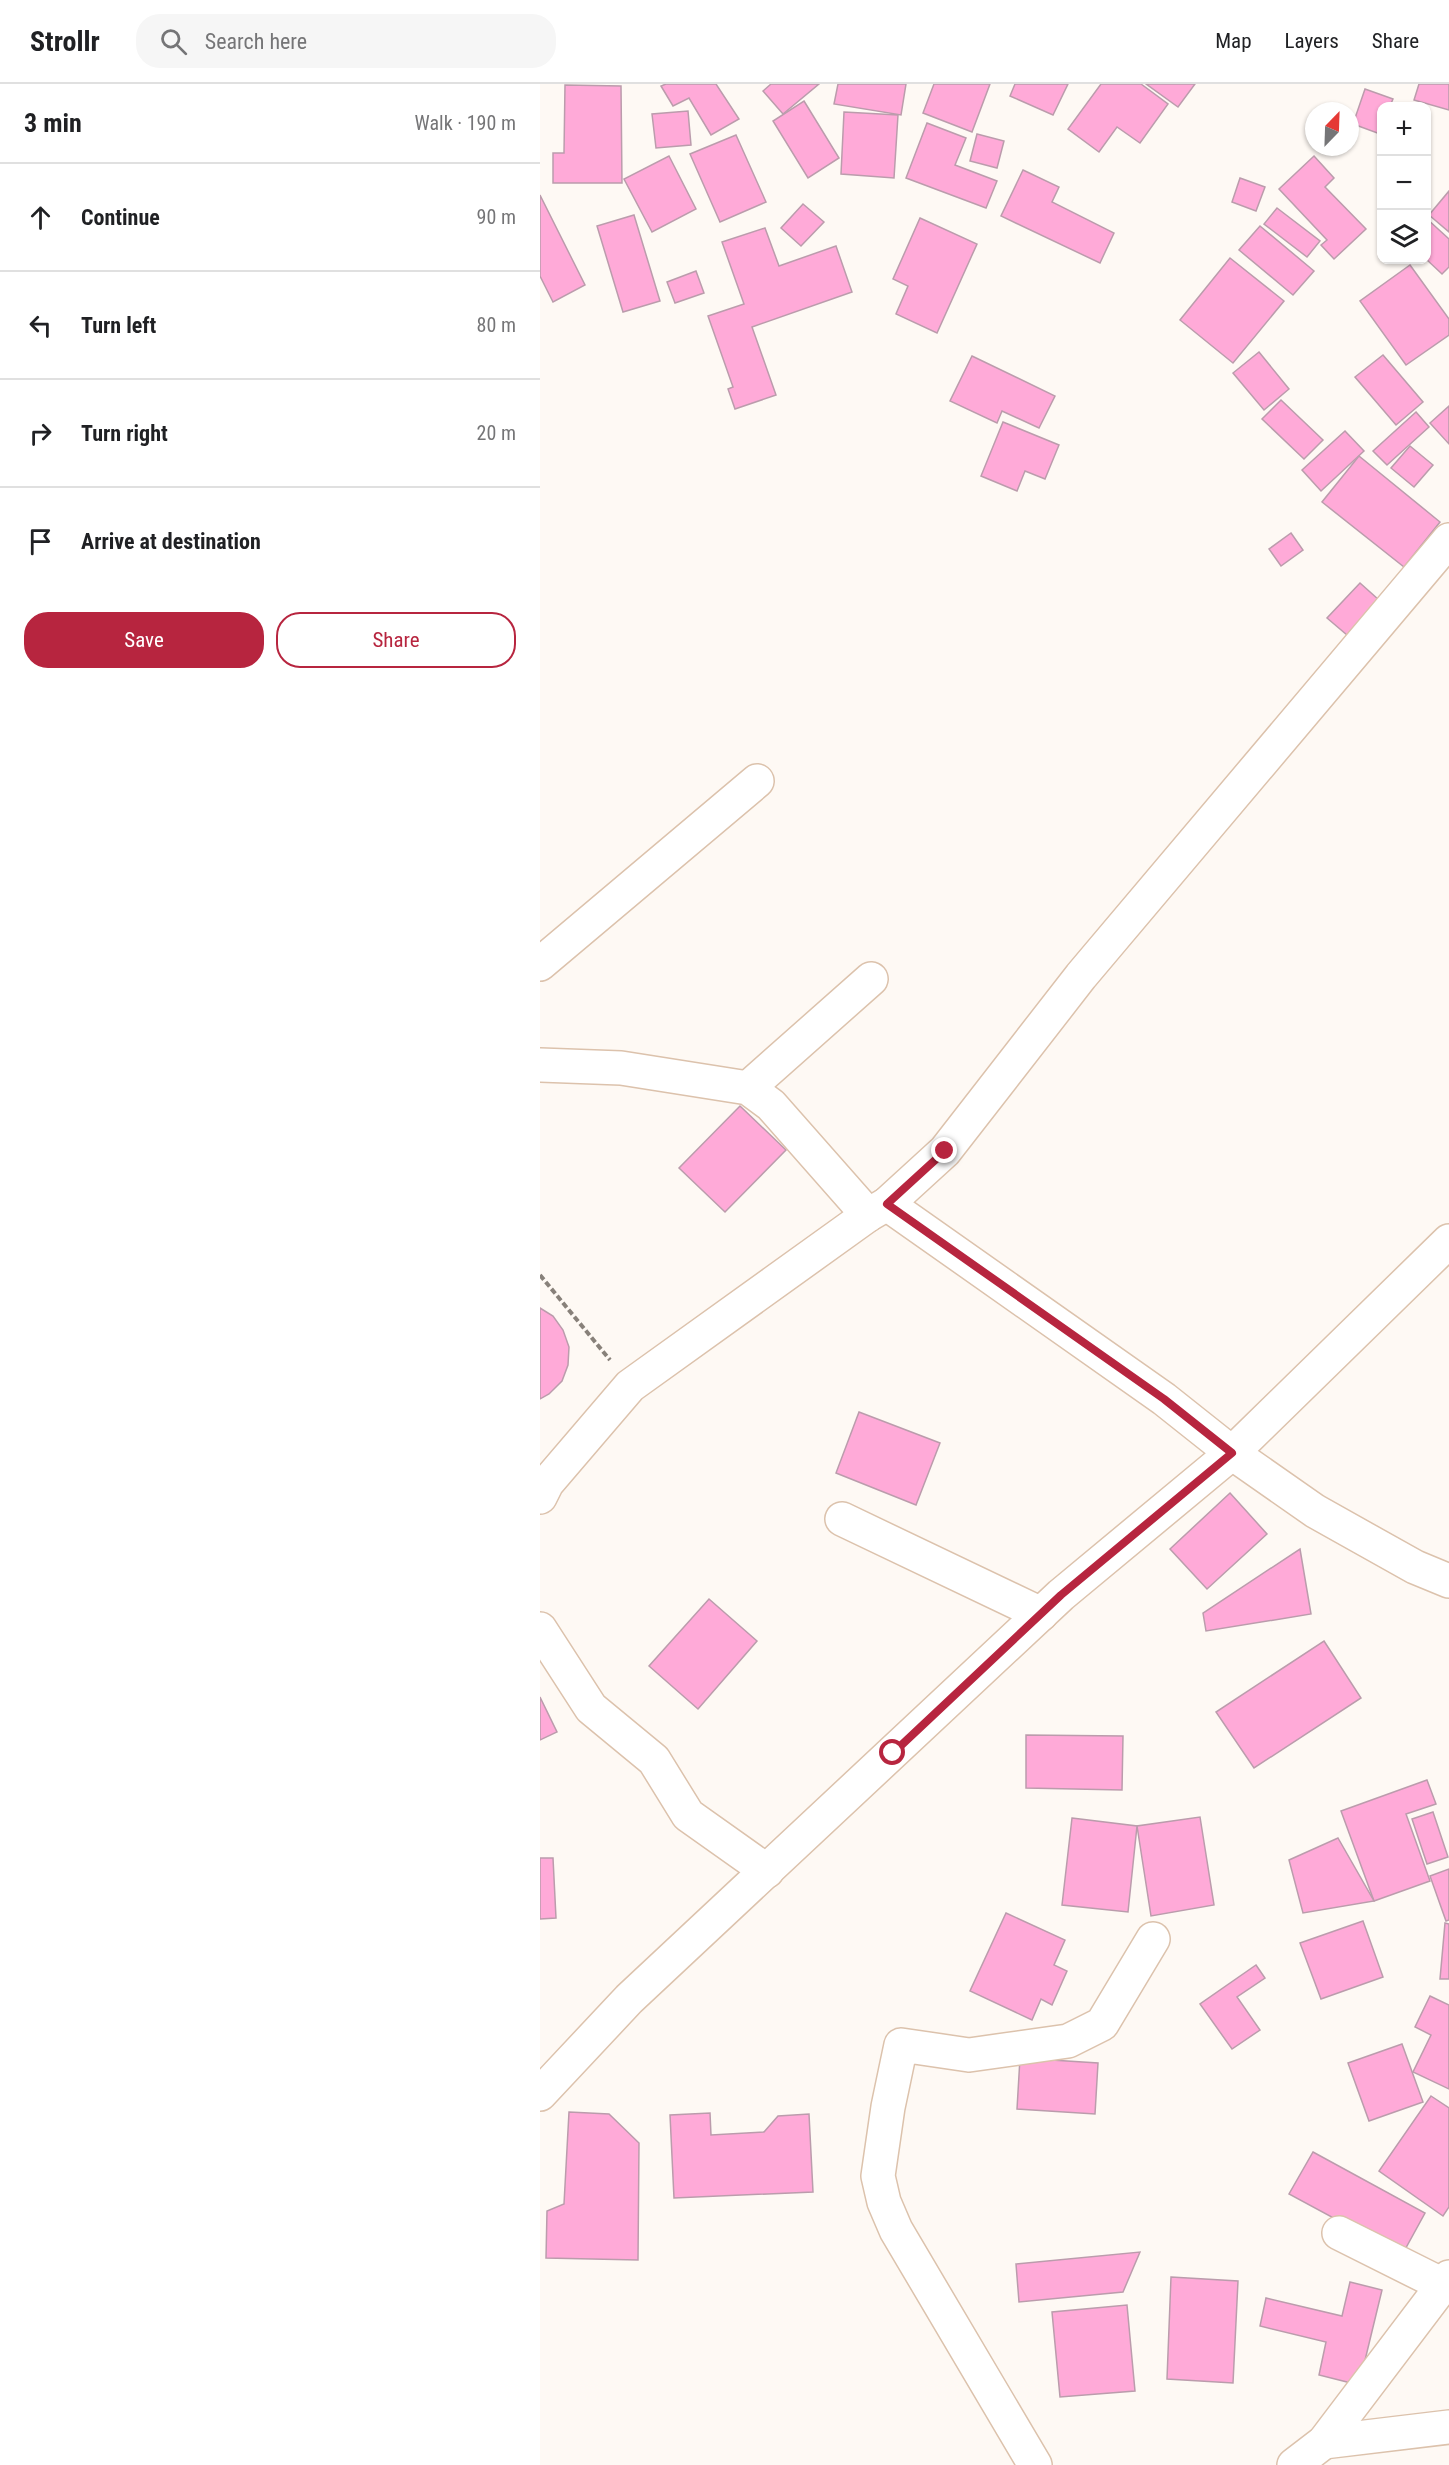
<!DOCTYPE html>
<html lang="en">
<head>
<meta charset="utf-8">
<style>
	:root { --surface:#fff; --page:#f6f6f6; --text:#202124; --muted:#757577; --line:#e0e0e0; --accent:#b7253f }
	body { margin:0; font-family:"Roboto Condensed",sans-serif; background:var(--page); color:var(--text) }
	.controls { position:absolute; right:18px; top:18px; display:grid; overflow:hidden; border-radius:12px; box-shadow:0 2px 4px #0004 }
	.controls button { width:54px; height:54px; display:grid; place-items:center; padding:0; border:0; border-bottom:2px solid var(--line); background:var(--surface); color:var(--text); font:30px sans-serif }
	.compass { position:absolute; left:765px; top:18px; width:54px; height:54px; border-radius:50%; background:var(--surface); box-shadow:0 2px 4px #0004; rotate:23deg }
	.stop { position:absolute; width:18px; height:18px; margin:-14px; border:4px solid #b7253f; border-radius:50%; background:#fff }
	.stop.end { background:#b7253f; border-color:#fff; box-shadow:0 2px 6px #0008 }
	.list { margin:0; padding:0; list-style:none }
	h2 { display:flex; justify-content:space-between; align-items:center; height:78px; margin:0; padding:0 24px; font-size:26px }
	h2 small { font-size:20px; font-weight:400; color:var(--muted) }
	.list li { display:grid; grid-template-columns:39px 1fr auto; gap:18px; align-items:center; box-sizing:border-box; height:108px; padding:0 24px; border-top:2px solid var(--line) }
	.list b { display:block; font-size:22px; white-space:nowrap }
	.list em { font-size:20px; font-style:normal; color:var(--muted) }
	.actions { display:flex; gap:12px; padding:18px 24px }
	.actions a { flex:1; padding:14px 0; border:2px solid var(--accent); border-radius:24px; text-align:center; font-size:21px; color:var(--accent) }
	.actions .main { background:var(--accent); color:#fff }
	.icon { flex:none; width:33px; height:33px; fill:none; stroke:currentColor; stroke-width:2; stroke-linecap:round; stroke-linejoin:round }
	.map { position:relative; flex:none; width:909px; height:2381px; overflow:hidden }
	header { display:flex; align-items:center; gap:36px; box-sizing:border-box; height:84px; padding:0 30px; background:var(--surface); border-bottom:2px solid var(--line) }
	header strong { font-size:28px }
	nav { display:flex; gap:33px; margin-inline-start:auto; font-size:21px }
	.search { width:420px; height:54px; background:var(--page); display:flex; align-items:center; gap:15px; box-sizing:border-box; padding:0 21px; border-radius:24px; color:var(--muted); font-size:22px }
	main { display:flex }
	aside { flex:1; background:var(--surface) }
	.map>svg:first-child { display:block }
</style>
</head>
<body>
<header>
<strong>Strollr</strong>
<div class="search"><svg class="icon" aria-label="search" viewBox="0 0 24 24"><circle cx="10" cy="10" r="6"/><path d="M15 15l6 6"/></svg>Search here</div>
<nav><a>Map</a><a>Layers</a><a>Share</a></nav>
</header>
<main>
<aside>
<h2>3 min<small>Walk · 190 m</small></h2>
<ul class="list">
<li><svg class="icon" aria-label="ahead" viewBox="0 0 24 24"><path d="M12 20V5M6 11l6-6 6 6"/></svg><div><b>Continue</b></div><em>90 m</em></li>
<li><svg class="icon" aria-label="left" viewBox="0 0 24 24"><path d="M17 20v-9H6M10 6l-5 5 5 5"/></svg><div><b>Turn left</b></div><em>80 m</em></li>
<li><svg class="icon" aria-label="right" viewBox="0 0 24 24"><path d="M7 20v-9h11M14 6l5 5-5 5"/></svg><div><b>Turn right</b></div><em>20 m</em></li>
<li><svg class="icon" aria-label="arrive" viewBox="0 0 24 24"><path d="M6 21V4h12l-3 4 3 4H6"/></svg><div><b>Arrive at destination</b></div></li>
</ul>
<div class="actions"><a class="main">Save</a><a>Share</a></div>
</aside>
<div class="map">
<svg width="909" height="2381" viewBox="0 0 909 2381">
	<rect width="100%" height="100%" fill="#fef9f4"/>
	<!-- building -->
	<g fill="#ffaad8" stroke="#bb9cac" stroke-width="1.5">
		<polygon points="126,0 176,0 199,35 171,51 149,14 133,22 121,2"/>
		<polygon points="231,0 279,0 243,30 223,7"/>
		<polygon points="298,0 366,0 361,31 294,20"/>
		<polygon points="394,0 450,0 432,48 383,29"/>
		<polygon points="475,0 528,0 513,31 470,12"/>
		<polygon points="561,0 601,0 628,20 600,59 577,43 559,68 528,45"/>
		<polygon points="606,0 655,0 638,23"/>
		<polygon points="879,0 909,0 909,26 874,16"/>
		<polygon points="25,1 81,2 82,99 13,99 13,69 24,69"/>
		<polygon points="825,5 853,15 850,22 842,22 840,50 813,40"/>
		<polygon points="264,17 299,74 268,94 233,37"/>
		<polygon points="148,27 151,61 116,64 112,30"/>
		<polygon points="304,28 358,31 354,94 301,90"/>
		<polygon points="387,39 426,54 415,81 457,97 446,124 366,94"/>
		<polygon points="437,50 464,57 457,84 430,77"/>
		<polygon points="196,51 226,118 180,138 150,70"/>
		<polygon points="129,72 156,125 112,148 84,95"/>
		<polygon points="774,72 794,94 785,103 826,145 794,175 781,161 787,156 739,105"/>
		<polygon points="483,86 519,103 512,118 574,149 560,179 461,132"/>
		<polygon points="700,94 725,103 716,127 692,118"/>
		<polygon points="909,107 909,148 889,131"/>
		<polygon points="0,111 45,201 13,218 0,192"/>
		<polygon points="263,120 284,138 261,162 241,144"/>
		<polygon points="737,124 780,157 767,173 724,140"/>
		<polygon points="94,131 120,217 83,228 57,142"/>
		<polygon points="380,134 437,160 397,249 356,230 368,202 353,195"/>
		<polygon points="886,134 909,155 909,183 902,190 886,175"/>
		<polygon points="720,142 774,187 753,211 699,166"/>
		<polygon points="225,144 239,182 296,162 312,208 212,243 236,311 195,325 188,305 193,303 168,232 204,220 182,158"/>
		<polygon points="690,174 744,217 693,279 640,236"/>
		<polygon points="870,181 909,235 909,251 866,281 820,217"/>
		<polygon points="156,187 164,209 135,219 127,198"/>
		<polygon points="719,268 749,305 724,326 693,289"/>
		<polygon points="843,271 883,318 856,341 815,293"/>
		<polygon points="432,272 515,312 499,344 462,327 457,339 410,317"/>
		<polygon points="741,316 783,356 764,375 722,335"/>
		<polygon points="909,322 909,360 890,339"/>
		<polygon points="876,328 889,343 847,381 833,367"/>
		<polygon points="463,338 519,361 505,395 485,387 477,407 441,392"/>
		<polygon points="805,347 824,367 781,407 762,386"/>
		<polygon points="870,362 893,381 874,403 851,384"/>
		<polygon points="819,372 900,438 864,483 782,418"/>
		<polygon points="751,449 763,466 741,482 729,465"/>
		<polygon points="820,499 839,516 807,551 787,534"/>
		<polygon points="200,1022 246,1066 185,1128 139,1084"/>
		<polygon points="0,1224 13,1232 23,1246 29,1263 28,1281 22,1297 9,1310 0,1315"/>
		<polygon points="319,1328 400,1359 376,1421 296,1389"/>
		<polygon points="690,1409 727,1450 667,1505 630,1465"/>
		<polygon points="760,1465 771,1530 666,1547 663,1529"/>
		<polygon points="169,1515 217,1557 158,1625 109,1582"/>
		<polygon points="784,1557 821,1614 714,1684 676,1628"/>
		<polygon points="0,1613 17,1648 0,1656"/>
		<polygon points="486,1651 583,1652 582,1706 486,1704"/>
		<polygon points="887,1696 896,1720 866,1730 890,1797 834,1817 801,1727"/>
		<polygon points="893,1728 908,1773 887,1780 872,1735"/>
		<polygon points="660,1733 674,1821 611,1832 597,1742"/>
		<polygon points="532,1734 597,1742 588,1828 522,1821"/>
		<polygon points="798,1754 834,1817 763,1829 749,1776"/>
		<polygon points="0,1774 13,1774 16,1834 0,1835"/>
		<polygon points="909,1785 909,1836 906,1837 890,1792"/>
		<polygon points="466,1829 525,1856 514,1881 527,1887 512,1921 501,1915 492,1936 430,1907"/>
		<polygon points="823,1837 843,1893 781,1915 760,1859"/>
		<polygon points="905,1839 909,1840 909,1895 900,1895"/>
		<polygon points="716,1881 725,1894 697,1913 720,1946 692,1965 660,1920"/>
		<polygon points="890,1912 909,1921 909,2005 873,1988 891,1951 875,1943"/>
		<polygon points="862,1960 883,2018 829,2037 808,1979"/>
		<polygon points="480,1974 558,1979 555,2030 477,2025"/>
		<polygon points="891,2012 909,2024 909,2123 903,2132 839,2087"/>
		<polygon points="29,2028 69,2030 99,2059 98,2176 6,2174 7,2127 24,2120"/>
		<polygon points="170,2029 171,2051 224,2048 238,2032 269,2030 273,2108 134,2114 130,2031"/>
		<polygon points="773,2068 885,2129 862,2171 749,2110"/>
		<polygon points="600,2168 583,2208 479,2218 476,2180"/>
		<polygon points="631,2193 698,2197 693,2299 627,2295"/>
		<polygon points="810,2198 842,2206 819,2301 779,2291 786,2258 720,2242 726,2214 802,2232"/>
		<polygon points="587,2221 595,2307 520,2313 512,2228"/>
	</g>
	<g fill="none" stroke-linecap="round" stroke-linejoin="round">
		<!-- minor casing -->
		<g stroke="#dcc2ac" stroke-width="36">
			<g id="minor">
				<polyline points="0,880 217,697"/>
				<polyline points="0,981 81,984 208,1004 231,1021 328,1131"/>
				<polyline points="208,1004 331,895"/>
				<polyline points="347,1120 624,1315 692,1369 775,1427 875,1483 909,1497"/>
				<polyline points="0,1413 7,1399 90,1302 328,1131 347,1120 405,1067 541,892 909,456"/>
				<polyline points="302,1435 501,1530"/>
				<polyline points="0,1545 51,1624 114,1676 148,1731 227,1787"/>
				<polyline points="0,2010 89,1915 521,1511 692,1369 909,1157"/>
				<polyline points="799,2149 903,2201"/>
				<polyline points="784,2358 909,2343"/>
				<polyline points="495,2381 356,2146 344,2118 338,2092 348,2023 361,1961 429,1971 528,1957 562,1940 613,1855"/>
			</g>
		</g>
		<!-- tertiary casing -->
		<g stroke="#dcc2ac" stroke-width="36">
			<polyline id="tertiary" points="754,2381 784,2358 909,2193"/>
		</g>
		<!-- path -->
		<polyline stroke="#88817a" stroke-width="4" stroke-dasharray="6 3" stroke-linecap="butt" points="0,1191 70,1276"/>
		<!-- minor -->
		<use href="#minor" stroke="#fff" stroke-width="33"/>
		<!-- tertiary -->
		<use href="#tertiary" stroke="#fff" stroke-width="33"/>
	</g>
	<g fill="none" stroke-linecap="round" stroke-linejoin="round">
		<!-- route -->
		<polyline stroke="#b7253f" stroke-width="8" points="353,1669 521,1511 692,1369 624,1315 347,1120 405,1067"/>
	</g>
</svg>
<div class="controls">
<button>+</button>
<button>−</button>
<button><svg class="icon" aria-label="layers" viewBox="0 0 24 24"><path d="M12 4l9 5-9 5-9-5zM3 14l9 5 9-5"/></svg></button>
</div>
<svg class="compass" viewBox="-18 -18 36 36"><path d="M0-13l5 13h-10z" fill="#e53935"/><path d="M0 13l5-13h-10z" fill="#757577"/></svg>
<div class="stop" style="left:353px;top:1669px"></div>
<div class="stop end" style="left:405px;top:1067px"></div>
</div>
</main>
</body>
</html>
